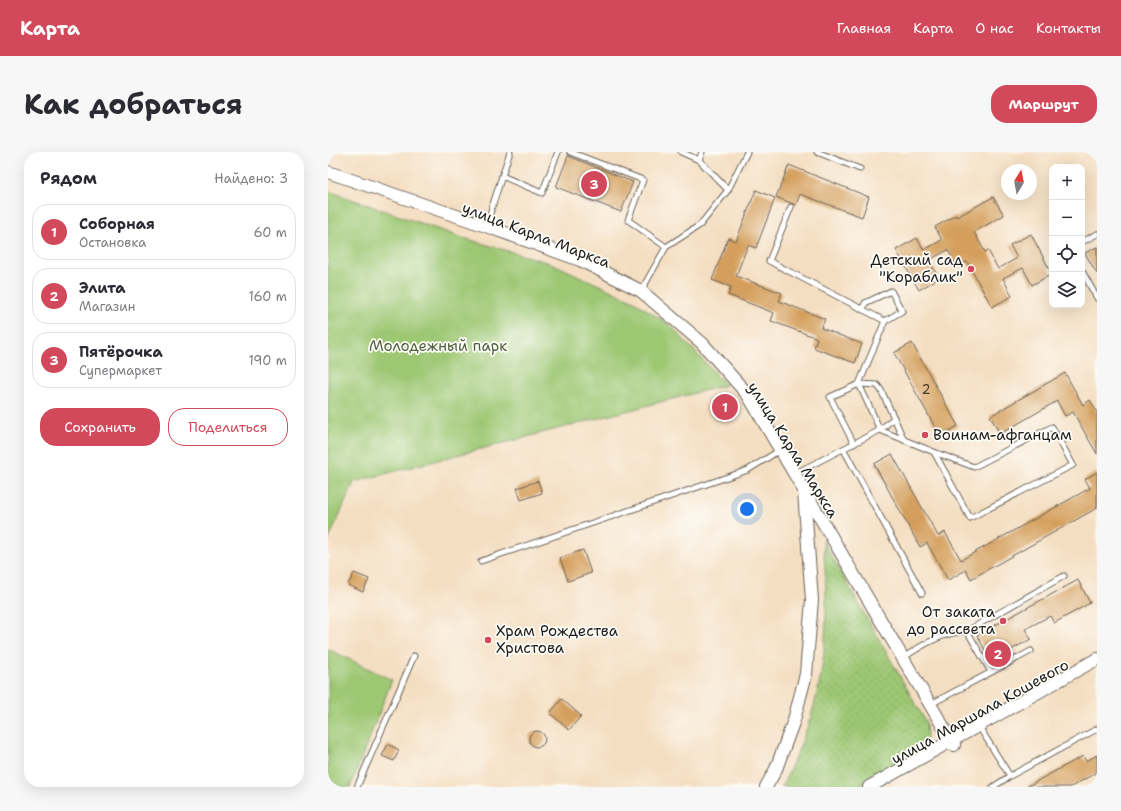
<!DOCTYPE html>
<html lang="ru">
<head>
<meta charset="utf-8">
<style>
	:root { --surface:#fff; --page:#f7f7f7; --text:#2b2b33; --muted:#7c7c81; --line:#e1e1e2; --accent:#d1495b }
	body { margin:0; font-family:"Shantell Sans",sans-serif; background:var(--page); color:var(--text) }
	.controls { position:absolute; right:12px; top:12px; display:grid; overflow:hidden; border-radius:8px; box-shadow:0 4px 16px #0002 }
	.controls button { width:36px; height:36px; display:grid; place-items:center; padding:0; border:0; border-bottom:1px solid var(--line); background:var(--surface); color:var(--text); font:20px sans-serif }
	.compass { position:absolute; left:673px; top:12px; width:36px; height:36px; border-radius:50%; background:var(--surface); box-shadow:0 4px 16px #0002; rotate:10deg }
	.you { position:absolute; left:419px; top:357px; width:14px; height:14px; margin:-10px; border:3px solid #fff; border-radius:50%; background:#1a73e8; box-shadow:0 0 0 6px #1a73e833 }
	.badge { display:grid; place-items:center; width:26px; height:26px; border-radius:50%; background:var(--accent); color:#fff; font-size:13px; font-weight:700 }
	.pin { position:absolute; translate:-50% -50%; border:2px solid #fff; box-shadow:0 1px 4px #0006 }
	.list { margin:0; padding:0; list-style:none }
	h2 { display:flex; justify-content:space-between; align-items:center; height:52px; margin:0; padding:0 16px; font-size:17px }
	h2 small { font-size:13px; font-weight:400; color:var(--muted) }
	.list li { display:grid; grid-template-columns:26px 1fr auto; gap:12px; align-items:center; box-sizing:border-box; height:56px; margin:0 8px 8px; padding:0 8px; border:1px solid var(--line); border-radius:16px }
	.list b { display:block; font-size:15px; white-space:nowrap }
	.list p { margin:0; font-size:13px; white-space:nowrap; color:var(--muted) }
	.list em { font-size:13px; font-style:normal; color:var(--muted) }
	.actions { display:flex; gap:8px; padding:12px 16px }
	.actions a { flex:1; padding:9px 0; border:1px solid var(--accent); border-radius:16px; text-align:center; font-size:14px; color:var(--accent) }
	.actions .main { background:var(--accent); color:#fff }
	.icon { flex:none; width:22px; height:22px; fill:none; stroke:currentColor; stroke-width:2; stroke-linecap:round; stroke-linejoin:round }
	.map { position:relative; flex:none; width:769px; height:635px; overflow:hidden; border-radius:16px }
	header { display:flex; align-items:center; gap:24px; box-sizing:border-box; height:56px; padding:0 20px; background:var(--accent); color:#fff }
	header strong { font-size:19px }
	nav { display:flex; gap:22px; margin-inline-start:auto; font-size:14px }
	.intro { display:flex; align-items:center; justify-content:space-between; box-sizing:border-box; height:96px; padding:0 24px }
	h1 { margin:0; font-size:28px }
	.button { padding:10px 18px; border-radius:16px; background:var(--accent); color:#fff; font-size:14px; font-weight:700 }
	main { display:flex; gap:24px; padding:0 24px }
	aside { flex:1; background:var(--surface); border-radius:16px; box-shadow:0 4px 16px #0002 }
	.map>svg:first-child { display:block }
</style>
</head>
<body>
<header>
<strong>Карта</strong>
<nav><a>Главная</a><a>Карта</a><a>О нас</a><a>Контакты</a></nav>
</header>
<div class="intro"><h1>Как добраться</h1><a class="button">Маршрут</a></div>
<main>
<aside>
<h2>Рядом<small>Найдено: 3</small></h2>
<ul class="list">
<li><span class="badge">1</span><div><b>Соборная</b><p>Остановка</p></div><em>60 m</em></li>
<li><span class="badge">2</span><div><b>Элита</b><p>Магазин</p></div><em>160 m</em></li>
<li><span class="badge">3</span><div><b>Пятёрочка</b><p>Супермаркет</p></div><em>190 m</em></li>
</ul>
<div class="actions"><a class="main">Сохранить</a><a>Поделиться</a></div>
</aside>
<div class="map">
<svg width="769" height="635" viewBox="0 0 769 635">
	<defs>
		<pattern id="grass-dots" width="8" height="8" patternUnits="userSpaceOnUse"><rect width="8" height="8" fill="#9dc773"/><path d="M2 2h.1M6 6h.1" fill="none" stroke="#87aa63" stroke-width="1.8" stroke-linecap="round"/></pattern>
	</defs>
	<rect width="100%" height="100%" fill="#fdfcf7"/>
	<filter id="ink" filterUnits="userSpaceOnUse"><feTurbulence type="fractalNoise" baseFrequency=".025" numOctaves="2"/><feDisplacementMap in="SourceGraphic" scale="8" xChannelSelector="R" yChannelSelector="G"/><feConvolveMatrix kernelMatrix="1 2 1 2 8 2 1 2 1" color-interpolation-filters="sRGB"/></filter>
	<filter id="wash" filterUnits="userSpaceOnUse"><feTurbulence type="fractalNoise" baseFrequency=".012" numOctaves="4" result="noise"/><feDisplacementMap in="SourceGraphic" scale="16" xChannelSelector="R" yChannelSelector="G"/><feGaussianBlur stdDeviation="0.9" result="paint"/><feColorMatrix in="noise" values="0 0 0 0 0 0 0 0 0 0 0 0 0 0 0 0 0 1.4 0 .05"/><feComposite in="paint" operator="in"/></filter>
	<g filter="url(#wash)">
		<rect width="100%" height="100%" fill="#f4dec1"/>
		<!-- grass -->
		<path fill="url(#grass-dots)" stroke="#5c7248" d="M495,389l103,181 1,15 -5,13 -64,37h-76c9,-21 20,-42 27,-65 20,-59 19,-120 14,-181z"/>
		<!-- park -->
		<g fill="#9dc773" stroke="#5c7248">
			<polygon points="0,39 132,85 225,112 306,149 343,174 398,233 26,330 0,389"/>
			<polygon points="0,497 64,528 22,635 0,635"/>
		</g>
		<g id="blocks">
			<!-- building -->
			<g fill="#d49f5b">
				<polygon points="240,4 305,30 293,60 228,35"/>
				<polygon points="461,13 541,45 534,65 472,42 468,53 448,45"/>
				<polygon points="428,38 447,46 428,96 420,93 408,124 454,141 451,149 497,167 493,176 534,192 527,211 486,196 489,186 443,169 446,161 400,143 403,135 384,128 400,86 408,89"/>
				<polygon points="665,45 676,63 646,80 657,100 660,98 670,117 689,106 682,93 703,82 724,122 704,133 695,116 675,126 684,144 664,155 639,110 629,115 620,98 601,108 611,126 591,138 568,98 589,86 596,98 614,88 607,75 628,63 629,65"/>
				<polygon points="769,95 769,122 757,101"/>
				<polygon points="584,191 630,274 612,284 566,201"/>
				<polygon points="737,221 755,253 762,248 769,260 769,302 745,260 737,264 729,249 672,282 662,264"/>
				<polygon points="564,302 610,384 617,380 633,408 762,336 757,327 769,320 769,356 643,427 638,418 620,428 599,391 592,395 546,312"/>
				<polygon points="210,329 214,341 193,348 189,336"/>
				<polygon points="255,398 263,421 240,429 232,406"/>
				<polygon points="26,421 41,427 35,440 20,433"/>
				<polygon points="750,428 762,451 726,471 722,464 697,477 703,487 663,509 649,483"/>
				<polygon points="234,547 253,564 241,578 222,561"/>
				<circle cx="209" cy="587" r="8"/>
				<polygon points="60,592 71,598 66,609 54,604"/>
				<polygon points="769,603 769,620 743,635 698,635 755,604 758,609"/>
			</g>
		</g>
	</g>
	<g filter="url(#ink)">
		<use href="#blocks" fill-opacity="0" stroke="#686056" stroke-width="1"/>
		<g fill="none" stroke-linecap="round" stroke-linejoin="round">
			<!-- service casing -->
			<g stroke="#686056" stroke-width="7">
				<g id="service">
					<polyline points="242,0 315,28 300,68 338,95"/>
					<polyline points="353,0 371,8 400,38"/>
					<polyline points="489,0 532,17"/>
					<polyline points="371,8 374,0"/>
					<polyline points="174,24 182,0"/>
					<polyline points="463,55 441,109 557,169 531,232 549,233 553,238 566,266 552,278 531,232 502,245 526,292"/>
					<polyline points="158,74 174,24 214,41 230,0"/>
					<polyline points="754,90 769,82"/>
					<polyline points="754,119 769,146"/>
					<polyline points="313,139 338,95 372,73 400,38 419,0"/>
					<polyline points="535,158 537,151 563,139 574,159 557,169"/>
					<polyline points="566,266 576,288"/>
					<polyline points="516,298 594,441"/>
					<polyline points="466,322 552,278 606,300 642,366 745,313 724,275 646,315 606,300"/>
					<polyline points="153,409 420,318 452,298"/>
					<polyline points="639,479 663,520"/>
					<path d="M574,507c19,-14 41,-27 65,-28l97,-55"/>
					<polyline points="603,552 703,499"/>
					<polyline points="653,578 682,624 665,635"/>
					<polyline points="682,624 769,577"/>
					<polyline points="29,635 86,504"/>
				</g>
			</g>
			<!-- tertiary casing -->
			<g stroke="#686056" stroke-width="14">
				<g id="tertiary">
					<polyline points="0,20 158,74 252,108 313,139 374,191 420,243 626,593"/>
					<polyline points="438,635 448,617 466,568 478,522 484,448 476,340"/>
					<polyline points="541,635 769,507"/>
				</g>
			</g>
			<!-- service -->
			<use href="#service" stroke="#fff" stroke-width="5"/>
			<!-- tertiary -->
			<use href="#tertiary" stroke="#fff" stroke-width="12"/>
		</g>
	</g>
	<!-- markers -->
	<g fill="#d1495b" stroke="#fdfcf7" stroke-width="1.5">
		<circle cx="643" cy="117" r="4"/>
		<circle cx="597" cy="283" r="4"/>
		<circle cx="675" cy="469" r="4"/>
		<circle cx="160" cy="488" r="4"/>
	</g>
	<g text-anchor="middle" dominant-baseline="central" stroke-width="3.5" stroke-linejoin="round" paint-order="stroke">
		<!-- number labels -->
		<g font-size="13" fill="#4a3d2c">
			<text x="598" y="237">2</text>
		</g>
		<!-- street labels -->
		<g font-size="15" fill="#1c1c1c" stroke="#fdfcf7">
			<text transform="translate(208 83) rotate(21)">улица Карла Маркса</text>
			<text transform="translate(465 298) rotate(58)">улица Карла Маркса</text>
			<text transform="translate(652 560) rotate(-29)">улица Маршала Кошевого</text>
		</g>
		<!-- poi labels -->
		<g font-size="15" fill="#1c1c1c" stroke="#fdfcf7" text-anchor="end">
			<text x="635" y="108">Детский сад<tspan x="635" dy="17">"Кораблик"</tspan></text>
			<text x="605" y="283" text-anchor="start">Воинам-афганцам</text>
			<text x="667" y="460">От заката<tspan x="667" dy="17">до рассвета</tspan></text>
			<text x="168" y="479" text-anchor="start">Храм Рождества<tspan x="168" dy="17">Христова</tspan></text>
		</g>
		<!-- park labels -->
		<g font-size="15" fill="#50603f" stroke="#fdfcf7">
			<text x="110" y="194">Молодежный парк</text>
		</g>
	</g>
</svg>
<div class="controls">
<button>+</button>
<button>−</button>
<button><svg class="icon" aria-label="locate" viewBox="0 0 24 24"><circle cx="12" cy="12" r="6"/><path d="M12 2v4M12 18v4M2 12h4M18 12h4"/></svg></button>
<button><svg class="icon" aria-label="layers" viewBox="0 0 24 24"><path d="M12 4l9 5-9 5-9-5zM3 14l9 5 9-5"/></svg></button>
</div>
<svg class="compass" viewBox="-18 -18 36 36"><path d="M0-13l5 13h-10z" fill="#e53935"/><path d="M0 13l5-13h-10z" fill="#7c7c81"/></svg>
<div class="you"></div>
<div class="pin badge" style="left:397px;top:255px">1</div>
<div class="pin badge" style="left:670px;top:502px">2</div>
<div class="pin badge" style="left:266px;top:32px">3</div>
</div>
</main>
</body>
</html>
